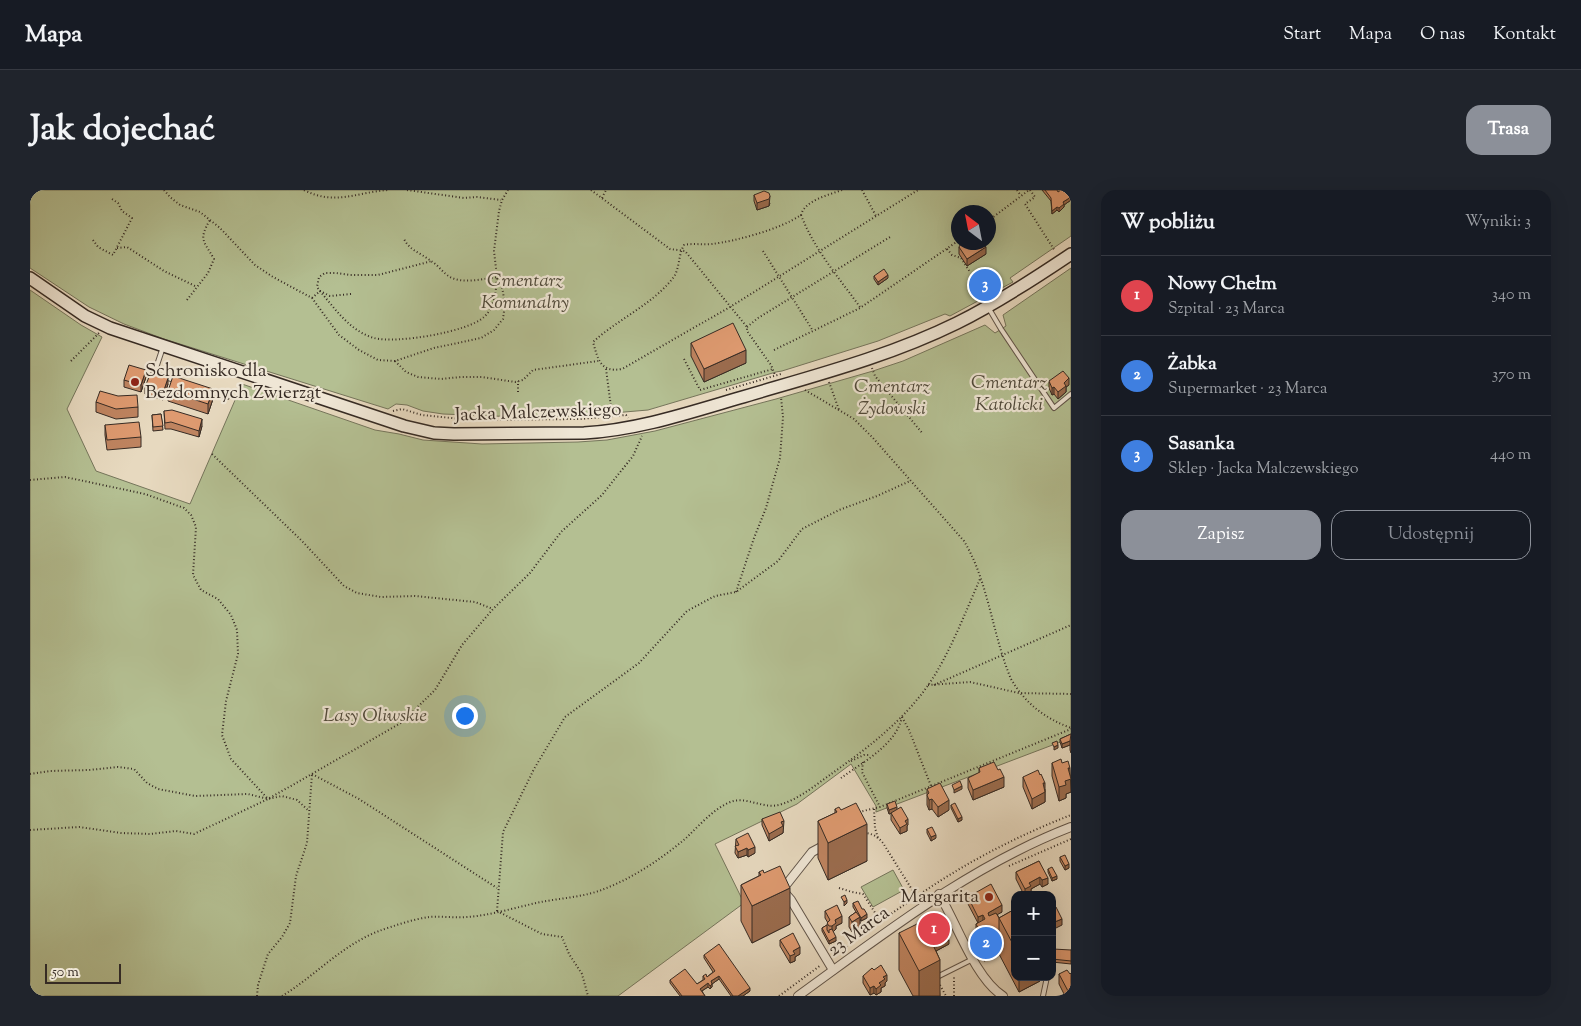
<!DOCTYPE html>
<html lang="pl">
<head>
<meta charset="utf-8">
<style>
	:root { --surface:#171b24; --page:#20242c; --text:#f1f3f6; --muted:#9ea1a6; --line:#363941; --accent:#8c9099 }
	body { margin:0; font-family:"Sorts Mill Goudy",serif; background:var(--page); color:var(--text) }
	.controls { position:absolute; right:15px; bottom:15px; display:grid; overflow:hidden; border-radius:10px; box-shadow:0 5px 20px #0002 }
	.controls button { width:45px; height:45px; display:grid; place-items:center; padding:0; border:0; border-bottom:1px solid var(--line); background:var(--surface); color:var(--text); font:25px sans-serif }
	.compass { position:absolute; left:921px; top:15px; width:45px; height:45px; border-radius:50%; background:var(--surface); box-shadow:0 5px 20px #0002; rotate:328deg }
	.scale { position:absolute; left:15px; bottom:12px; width:76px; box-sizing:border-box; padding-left:5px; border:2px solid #362b24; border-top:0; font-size:14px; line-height:18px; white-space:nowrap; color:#362b24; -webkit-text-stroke:4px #efe6d5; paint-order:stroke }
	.you { position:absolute; left:434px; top:525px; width:18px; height:18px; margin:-12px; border:4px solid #fff; border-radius:50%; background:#1a73e8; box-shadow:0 0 0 8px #1a73e833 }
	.badge { display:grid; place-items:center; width:32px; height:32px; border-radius:50%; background:var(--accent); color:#fff; font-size:16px; font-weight:700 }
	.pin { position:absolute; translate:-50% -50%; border:2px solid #fff; box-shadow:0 1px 5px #0006 }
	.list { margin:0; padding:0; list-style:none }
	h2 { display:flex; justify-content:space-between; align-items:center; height:65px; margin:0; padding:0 20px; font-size:21px }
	h2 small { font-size:16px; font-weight:400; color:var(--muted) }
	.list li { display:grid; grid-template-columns:32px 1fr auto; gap:15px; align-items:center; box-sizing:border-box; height:80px; padding:0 20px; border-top:1px solid var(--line) }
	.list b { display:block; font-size:19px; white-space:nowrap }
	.list p { margin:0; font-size:16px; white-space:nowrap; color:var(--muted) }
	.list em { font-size:16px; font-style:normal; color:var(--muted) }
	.actions { display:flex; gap:10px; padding:15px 20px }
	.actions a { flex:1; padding:11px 0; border:1px solid var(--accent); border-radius:15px; text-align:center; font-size:18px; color:var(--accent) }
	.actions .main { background:var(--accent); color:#fff }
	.map { position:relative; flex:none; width:1041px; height:806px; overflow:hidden; border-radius:15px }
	header { display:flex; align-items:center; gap:30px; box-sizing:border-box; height:70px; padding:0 25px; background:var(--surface); border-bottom:1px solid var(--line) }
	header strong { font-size:24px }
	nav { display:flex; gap:28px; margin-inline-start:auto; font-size:18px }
	.intro { display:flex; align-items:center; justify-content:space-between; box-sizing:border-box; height:120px; padding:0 30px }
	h1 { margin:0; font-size:35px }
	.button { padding:12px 22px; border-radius:15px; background:var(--accent); color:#fff; font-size:18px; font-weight:700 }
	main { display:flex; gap:30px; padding:0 30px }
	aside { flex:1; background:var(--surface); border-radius:15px; box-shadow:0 5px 20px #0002 }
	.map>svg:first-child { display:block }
</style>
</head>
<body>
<header>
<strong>Mapa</strong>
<nav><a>Start</a><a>Mapa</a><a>O nas</a><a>Kontakt</a></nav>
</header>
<div class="intro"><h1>Jak dojechać</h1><a class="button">Trasa</a></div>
<main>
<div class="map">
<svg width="1041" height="806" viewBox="0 0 1041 806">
	<rect width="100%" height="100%" fill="#e7d9bf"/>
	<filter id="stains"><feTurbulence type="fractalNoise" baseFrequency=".004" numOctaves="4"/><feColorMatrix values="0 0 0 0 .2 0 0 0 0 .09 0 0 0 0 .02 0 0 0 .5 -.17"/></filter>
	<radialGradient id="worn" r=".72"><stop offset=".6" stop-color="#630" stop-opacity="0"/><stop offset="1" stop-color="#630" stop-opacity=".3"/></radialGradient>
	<!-- green -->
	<g fill="#b4bf92" stroke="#75755b" fill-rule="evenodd">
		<path d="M0,0h1041v46l-61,42 3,4 -63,34 -5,-2 -67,27 -96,30 -6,1 -128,38 -70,6 -59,1 -76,-3 -20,-3 -16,-6 -11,-1 -8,5 -224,-70 -40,-15 -35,-17 -59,-39zM928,22h30v30h-30z"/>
		<polygon points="1041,78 1041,548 846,622 846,616 821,574 767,614 685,654 714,713 588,806 0,806 0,100 51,135 72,147 37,219 66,281 160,314 212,194 345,240 369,244 393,250 452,254 548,252 577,250 625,241 746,209 843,181 873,171 955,135 965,143 976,136 973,125"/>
		<polygon points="863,680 874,700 843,717 831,697"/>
	</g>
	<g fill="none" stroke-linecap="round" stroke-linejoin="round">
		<!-- lane casing -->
		<g stroke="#62564b" stroke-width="6">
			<g id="lane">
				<polyline points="958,117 971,139 1024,218 1041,204"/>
				<polyline points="133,157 124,184 145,190"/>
				<polyline points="178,201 197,207"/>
				<polyline points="907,787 943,769"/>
				<polyline points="1013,806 1017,787"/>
			</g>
		</g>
		<!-- street casing -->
		<g stroke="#62564b" stroke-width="10">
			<g id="street">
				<polyline points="752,700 782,662 795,655"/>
				<polyline points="754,702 761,710 803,780"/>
				<path d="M909,704c18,30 36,84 64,102"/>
				<path d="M768,806c87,-63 172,-130 273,-169"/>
			</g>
		</g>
		<!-- secondary casing -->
		<g stroke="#362b24" stroke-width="14">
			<path id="secondary" d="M0,88l55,38 25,12 294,98 30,7 20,1 130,-1c53,-3 104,-20 155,-35 74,-22 149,-41 218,-75 40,-20 77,-44 114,-69"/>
		</g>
		<!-- path -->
		<g stroke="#362b24" stroke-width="2" stroke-dasharray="1 2.5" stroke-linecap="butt">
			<polyline points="134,0 140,7 150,15 170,22 190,38 225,75 243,87 282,108 309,145 329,160 348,170 365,171 404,158 451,148 464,140 473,129 475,114 472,97 467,87 464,61 469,21 472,10 478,0"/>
			<path d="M274,0c30,16 54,2 84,0"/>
			<polyline points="377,0 434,8 447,7 471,10"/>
			<polyline points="561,0 640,59 655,61 717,137 717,141 741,175 745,185"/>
			<path d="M812,0c-13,5 -37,10 -41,25 -20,14 -65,26 -89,29 -10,1 -19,-1 -28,1 -6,10 -4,24 -11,33 -21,27 -55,41 -80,64 5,17 7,31 29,27l108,-62 188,-117"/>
			<polyline points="832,0 846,26"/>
			<polyline points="987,0 991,6"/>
			<polyline points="1000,0 1005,7 995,14 1025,61"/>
			<polyline points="572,8 576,0"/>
			<path d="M771,25c13,34 38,63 59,92"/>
			<polyline points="958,31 999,0"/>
			<polyline points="63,50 68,57 83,65 102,28 92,21 88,13 82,9"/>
			<polyline points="87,58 97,57 134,81 167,97"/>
			<polyline points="917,59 922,65 931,68 940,82"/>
			<polyline points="733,61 783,141"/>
			<polyline points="321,104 300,106 290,101 287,97 289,87 295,83 306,83 320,85 348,85 402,71"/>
			<path d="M282,108l8,-7c15,18 30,40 54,47 22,6 94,-6 110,-21 11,-10 12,-27 13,-40 -15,2 -34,7 -47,0 -7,-4 -12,-12 -19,-16 -10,-8 -21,-10 -27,-22"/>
			<path d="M157,110l21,-27 6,-14c-10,-18 -16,-19 -4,-39"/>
			<polyline points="717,137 728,128 860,47"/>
			<polyline points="744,160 830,118 928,51"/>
			<polyline points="654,169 670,200 743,179"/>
			<polyline points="41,171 69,143"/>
			<polyline points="365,171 376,182 388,187 411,189 431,187 452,187 485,192 493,190 503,180 568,171"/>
			<polyline points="842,178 845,186 893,244"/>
			<polyline points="576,179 581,217"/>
			<polyline points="799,192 809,220"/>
			<polyline points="696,200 751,184"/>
			<path d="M775,200l49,29 19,19 91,103c25,42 28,93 47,138 14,24 33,39 60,49"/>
			<polyline points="488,202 488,191"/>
			<polyline points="363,221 372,219 392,225 441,230 550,229 596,225 598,228"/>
			<polyline points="182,264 272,351 314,396 327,403 351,407 385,406 445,412 463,419"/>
			<polyline points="0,290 35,287 115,304 154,318 161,325 166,337 163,385 171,400 188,409 201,425 207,440 208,464 196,511 192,545 201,569 238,609"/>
			<polyline points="706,402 724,348 736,318 750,268 753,227 751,207"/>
			<polyline points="898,495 940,492 989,503 1041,504"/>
			<polyline points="904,495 1041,435"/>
			<polyline points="872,527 879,540 901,596"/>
			<polyline points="821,571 834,565 840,565"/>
			<polyline points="833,572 832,582 850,617"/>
			<polyline points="0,584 20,581 59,580 88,577 104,579 117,593 128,599 165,606 218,604 238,609 252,606 267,610 279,621"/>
			<polyline points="282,584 329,609 467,698"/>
			<path d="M811,588c22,-16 55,-33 61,-61"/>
			<polyline points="844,619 845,638 848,648"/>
			<polyline points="829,622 850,617 1041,539"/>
			<polyline points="0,640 49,637 91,643 120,644 146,641 164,644 238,609 371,533 405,500 432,455 463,419 500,383 531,342 572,305 603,266 612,246"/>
			<path d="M834,643c8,0 14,4 19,10l33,53"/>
			<polyline points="979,676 1041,649"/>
			<polyline points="809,698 822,702 833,704 851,732"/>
			<polyline points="467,721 473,642 504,579 535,527 609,473 657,421 685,406 706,402 748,371 772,339 809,320 847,306 880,291"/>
			<polyline points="467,721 512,744 532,747 539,764 552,784 558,806"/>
			<path d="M805,765c27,-20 53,-40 81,-58 47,-33 101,-61 155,-82"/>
			<polyline points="954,771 969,762"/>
			<polyline points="910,795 916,806"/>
			<polyline points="227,806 228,795 238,764 252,747 260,733 266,686 277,653 282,584"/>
			<path d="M252,806c33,-20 60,-51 97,-65 14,-5 35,-12 50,-14 13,-1 26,1 39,0 24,-2 49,-10 73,-15 20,-4 44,-5 63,-13 29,-11 57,-30 81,-50 13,-12 26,-28 43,-36 18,-9 35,8 54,1 19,-6 36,-21 52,-32 35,-25 70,-52 95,-88 21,-31 36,-71 51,-105"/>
			<polyline points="749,806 791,775"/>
			<polyline points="924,806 924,786"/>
		</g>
		<!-- lane -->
		<use href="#lane" stroke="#efe6d5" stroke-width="4"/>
		<!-- street -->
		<use href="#street" stroke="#efe6d5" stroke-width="8"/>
		<!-- secondary -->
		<use href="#secondary" stroke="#efe6d5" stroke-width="11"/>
	</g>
	<!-- wall -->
	<g fill="#bf8460" stroke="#362b24">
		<polygon points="1012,0 1041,0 1041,10 1034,15 1034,17 1029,22 1027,20 1022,24 1021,11"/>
		<polygon points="724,5 740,13 739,16 727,20 724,11"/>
		<polygon points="929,57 956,64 937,76 929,64"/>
		<polygon points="844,86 858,88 848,95 844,89"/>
		<polygon points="949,88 961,98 955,103 949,92"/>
		<polygon points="661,153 716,173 674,192 661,166"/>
		<polygon points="116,187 111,202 94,197 94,190"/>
		<polygon points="1019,191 1039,195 1036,197 1036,202 1028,209 1024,204 1022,205 1019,198"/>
		<polygon points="138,194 133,210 115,204 115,197"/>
		<polygon points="138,201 183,209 178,224 138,211"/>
		<polygon points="66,212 108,217 108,227 86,229 66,222"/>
		<polygon points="134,221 172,236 169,247 141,239 135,239"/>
		<polygon points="131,224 133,240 123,241 122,225"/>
		<polygon points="75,235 111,247 111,257 77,260 75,245"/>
		<polygon points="1041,544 1041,563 1040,560 1040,555 1032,558 1030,552 1030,549"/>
		<polygon points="1022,573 1032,573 1041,587 1041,602 1036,604 1036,608 1029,611 1022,586"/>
		<polygon points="949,578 974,597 943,610 938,598 938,588 949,583"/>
		<polygon points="993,587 1015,599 1015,612 1002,619 993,597"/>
		<polygon points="897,599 919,620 908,627 902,619 899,620 897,615"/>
		<polygon points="857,614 867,620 878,635 877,636 877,641 870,644 861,630 861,623 862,623 859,624 857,618"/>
		<polygon points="921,615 932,630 928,632 921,618"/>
		<polygon points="805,619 837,671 798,690 788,668 788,631 805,623"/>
		<polygon points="732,629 754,638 753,638 753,643 739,651 732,635"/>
		<polygon points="897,639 906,648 901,651 897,643"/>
		<polygon points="706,649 725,663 718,667 717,665 708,668 705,663"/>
		<polygon points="1030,667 1039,678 1035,680 1030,671"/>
		<polygon points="1009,671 1018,694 1012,697 1010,694 1001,699 1001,703 994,705 986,689 986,682"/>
		<polygon points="1018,679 1027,689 1022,691 1018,682"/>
		<polygon points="729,682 760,734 722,753 711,731 711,695 729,686"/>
		<polygon points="938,707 972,722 967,724 969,728 985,719 985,787 1010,787 1010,791 989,802 969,764 969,755 957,762 946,741 946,734 948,733 938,714"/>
		<polygon points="823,713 837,728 831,731 830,729 830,737 822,742 819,737 819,727 826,722 823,717"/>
		<polygon points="795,721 812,733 806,736 806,739 803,742 806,751 799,754 792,741 792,738 797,735 798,733 795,728"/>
		<polygon points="894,737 919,754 906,761 910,806 883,806 869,780 869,743"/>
		<polygon points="750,750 770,764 765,767 765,771 760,773 750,756"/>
		<polygon points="1041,760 1041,774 1022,772 1022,769"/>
		<polygon points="674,765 720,801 713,806 701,806 689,789 682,794 682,797 680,799 678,797 672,801 675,806 650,806 640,793 640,790 667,794 673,790 673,786 677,787 683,782 674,768"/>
		<polygon points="844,780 857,791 855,793 855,796 851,798 851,802 846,805 844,803 840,805 833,793 833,786"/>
		<polygon points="1029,784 1040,784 1041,806 1035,806 1029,794"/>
	</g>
	<!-- shaded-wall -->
	<g fill="#9b6c4e" stroke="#362b24">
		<polygon points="740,6 739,16 727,20 727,13"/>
		<polygon points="1041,7 1041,10 1034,15 1034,17 1029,22 1029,18 1033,12"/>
		<polygon points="1027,17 1027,20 1022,24 1022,21"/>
		<polygon points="956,57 956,64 937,76 937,69"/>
		<polygon points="858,85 858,88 848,95 848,92"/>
		<polygon points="961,95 961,98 955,103 955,99"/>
		<polygon points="716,160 716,173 674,192 674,179"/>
		<polygon points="116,180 116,187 111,202 111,195"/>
		<polygon points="138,188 138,194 133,210 133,203"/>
		<polygon points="1039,188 1039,195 1036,197 1036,202 1028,209 1028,202 1034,193"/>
		<polygon points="1024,197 1024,204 1022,205 1022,198"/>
		<polygon points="183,199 183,209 178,224 178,214"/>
		<polygon points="172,229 172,236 169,247 169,241"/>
		<polygon points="1040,551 1040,555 1032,558 1032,554"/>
		<polygon points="1028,555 1028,558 1024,560 1024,557"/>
		<polygon points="1038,578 1040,578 1041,602 1036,604 1036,608 1029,611 1029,597 1035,591"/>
		<polygon points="974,587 974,597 943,610 943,600"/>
		<polygon points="1013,593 1015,593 1015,612 1002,619 1002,609"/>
		<polygon points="932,596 932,599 924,603 924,600"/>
		<polygon points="902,609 902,619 899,620 899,610"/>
		<polygon points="919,610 919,620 908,627 908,617"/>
		<polygon points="867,617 867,621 859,624 859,620"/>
		<polygon points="932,627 932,630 928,632 928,629"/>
		<polygon points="878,629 878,635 877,636 877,641 870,644 870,638 875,631"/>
		<polygon points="754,631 753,643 739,651 739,644 751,632"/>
		<polygon points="837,634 837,671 798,690 798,653"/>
		<polygon points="906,645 906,648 901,651 901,647"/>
		<polygon points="725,657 725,663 718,667 718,660"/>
		<polygon points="717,658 717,665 708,668 708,662"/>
		<polygon points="1039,674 1039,678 1035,680 1035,676"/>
		<polygon points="1027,686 1027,689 1022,691 1022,688"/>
		<polygon points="1010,687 1010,694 1001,699 1001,703 995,705 995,699 999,693"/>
		<polygon points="1018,688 1018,694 1012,697 1012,690"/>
		<polygon points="760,698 760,734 722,753 722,716"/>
		<polygon points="817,710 817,713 814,716 814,712"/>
		<polygon points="972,715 972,722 958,730 958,723"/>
		<polygon points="837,724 837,728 831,731 831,728"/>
		<polygon points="953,725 953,732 948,734 948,727"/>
		<polygon points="812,726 812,733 806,736 806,739 802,743 802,736 805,730"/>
		<polygon points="830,727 830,737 822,742 822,732"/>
		<polygon points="1032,729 1032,735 1022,740 1022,733"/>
		<polygon points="806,747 806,751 799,754 799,751"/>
		<polygon points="969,748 969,755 957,762 957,755"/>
		<polygon points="919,750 919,754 906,761 910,770 910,806 889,806 889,781 903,755 906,753"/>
		<polygon points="770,757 770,764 765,767 765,771 760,773 760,766 763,761"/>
		<polygon points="857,785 857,791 855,793 855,796 851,798 851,802 846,805 846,799 853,787"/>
		<polygon points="689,786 689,789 682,794 682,797 680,799 681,791"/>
		<polygon points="989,787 1010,787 1010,791 989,802"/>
		<polygon points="678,793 678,797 670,802 670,799"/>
		<polygon points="844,796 844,803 840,805 840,798"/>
		<polygon points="720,798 720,801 713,806 708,806"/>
		<polygon points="1041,799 1041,806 1038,806 1038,801"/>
	</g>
	<!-- building -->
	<g fill="#de9a70" stroke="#362b24">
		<polygon points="1015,0 1027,0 1028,2 1031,0 1041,0 1041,7 1033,12 1034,14 1029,18 1027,17 1022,21 1021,8"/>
		<polygon points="734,1 739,3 740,6 739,9 727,13 724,5"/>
		<polygon points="935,52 952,52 956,57 937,69 929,57 931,53"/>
		<polygon points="854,79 858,85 848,92 844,86"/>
		<polygon points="955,84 961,95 955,99 949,88"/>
		<polygon points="703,133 716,160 674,179 661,153"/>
		<polygon points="99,175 116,180 111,195 94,190"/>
		<polygon points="1033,181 1039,188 1034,193 1036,196 1028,202 1024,197 1022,198 1019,191"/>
		<polygon points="121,182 138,188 133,203 115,197"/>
		<polygon points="143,186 183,199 178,214 138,201"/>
		<polygon points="70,201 88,206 107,205 108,217 86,219 66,212"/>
		<polygon points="142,220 172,229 169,241 141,232 135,233 134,221"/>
		<polygon points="131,224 133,236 123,237 122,225"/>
		<polygon points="109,232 111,247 77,250 75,235"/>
		<polygon points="1041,544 1040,551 1032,554 1030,549"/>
		<polygon points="1027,551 1028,555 1024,557 1022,553"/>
		<polygon points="1031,569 1032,573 1038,571 1040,578 1038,578 1041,589 1035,591 1036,595 1029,597 1022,573"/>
		<polygon points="964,572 968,580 970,579 974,587 943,600 938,588 950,582 949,578"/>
		<polygon points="1008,580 1010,585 1011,584 1015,593 1013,593 1015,602 1002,609 993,587"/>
		<polygon points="930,591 932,596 924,600 922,595"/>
		<polygon points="910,593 919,610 908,617 902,609 899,610 897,605 899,603 897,599"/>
		<polygon points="865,611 867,617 859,620 857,614"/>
		<polygon points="826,613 837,634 798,653 788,631 807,622 805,619 809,617 811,620"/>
		<polygon points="925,613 932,627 928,629 921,615"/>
		<polygon points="871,617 878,629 875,631 877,634 870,638 861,623"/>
		<polygon points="750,622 754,631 751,632 753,636 739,644 732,629"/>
		<polygon points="902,637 906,645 901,647 897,639"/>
		<polygon points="718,643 725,657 718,660 717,658 708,662 705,656 709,655 706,649"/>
		<polygon points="1035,665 1039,674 1035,676 1030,667"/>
		<polygon points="1009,671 1018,688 1012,690 1010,687 999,693 1001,696 995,699 986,682"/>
		<polygon points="750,676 760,698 722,716 711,695 731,685 729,682 733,680 734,683"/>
		<polygon points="1022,677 1027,686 1022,688 1018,679"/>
		<polygon points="961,694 972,715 958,723 959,726 966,723 969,728 969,748 957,755 946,734 955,729 953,725 948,727 938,707"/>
		<polygon points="815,705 817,710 814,712 811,707"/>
		<polygon points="828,711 832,719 834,719 837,724 831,728 823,713"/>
		<polygon points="807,715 812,726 805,730 806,733 802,736 799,736 797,733 800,730 795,721"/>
		<polygon points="1026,717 1032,729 1022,733 1022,719"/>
		<polygon points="985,719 985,758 969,728"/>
		<polygon points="826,722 830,727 822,732 819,727"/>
		<polygon points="909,730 919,750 906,757 906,753 904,749 901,751 894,737"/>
		<polygon points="891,732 901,751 904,749 906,753 903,755 910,770 889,781 869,743"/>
		<polygon points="797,735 797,740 799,743 799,740 802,739 806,747 799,751 792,738"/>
		<polygon points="763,743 770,757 763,761 765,764 760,766 750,750"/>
		<polygon points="689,754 720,798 708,806 703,806 689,786 681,791 682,794 680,796 678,793 670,799 675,806 652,806 640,790 655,779 667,794 675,789 673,786 676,784 677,787 685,781 674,765"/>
		<polygon points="1023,759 1041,760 1041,771 1022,769"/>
		<polygon points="851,775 857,785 853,787 855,789 849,793 851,795 846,799 844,796 840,798 833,786 842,778 844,780"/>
		<polygon points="1037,780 1040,784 1041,783 1041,799 1038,801 1029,784"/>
	</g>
	<!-- markers -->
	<g fill="#8f2418" stroke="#efe6d5" stroke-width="2">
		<circle cx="105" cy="192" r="5"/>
		<circle cx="959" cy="707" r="5"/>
	</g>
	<g text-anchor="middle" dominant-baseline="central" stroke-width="4.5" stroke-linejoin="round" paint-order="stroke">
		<!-- park labels -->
		<g font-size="19" font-style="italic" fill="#4f493a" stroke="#efe6d5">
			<text x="495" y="91">Cmentarz<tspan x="495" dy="22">Komunalny</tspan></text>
			<text x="979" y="193">Cmentarz<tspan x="979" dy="22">Katolicki</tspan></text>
			<text x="862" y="197">Cmentarz<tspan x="862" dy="22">Żydowski</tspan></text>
			<text x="345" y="526">Lasy Oliwskie</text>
		</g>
		<!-- poi labels -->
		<g font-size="19" fill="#362b24" stroke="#efe6d5" text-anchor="start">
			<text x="115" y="181">Schronisko dla<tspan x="115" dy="22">Bezdomnych Zwierząt</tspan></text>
			<text x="949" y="707" text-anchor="end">Margarita</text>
		</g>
		<!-- street labels -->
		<g font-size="19" fill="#362b24" stroke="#efe6d5">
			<text transform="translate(508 223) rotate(-2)">Jacka Malczewskiego</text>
			<text transform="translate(829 742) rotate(-36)">23 Marca</text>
		</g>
	</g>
	<rect width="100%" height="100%" filter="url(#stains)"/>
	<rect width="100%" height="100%" fill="url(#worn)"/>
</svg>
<div class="controls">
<button>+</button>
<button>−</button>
</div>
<svg class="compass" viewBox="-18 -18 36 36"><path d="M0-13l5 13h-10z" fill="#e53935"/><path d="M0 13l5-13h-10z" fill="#9ea1a6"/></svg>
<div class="scale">50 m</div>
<div class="you"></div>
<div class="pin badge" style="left:904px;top:739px;background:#e0444e">1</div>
<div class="pin badge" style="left:956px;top:753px;background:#3f7fe0">2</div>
<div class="pin badge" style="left:955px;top:95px;background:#3f7fe0">3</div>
</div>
<aside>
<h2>W pobliżu<small>Wyniki: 3</small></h2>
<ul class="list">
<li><span class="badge" style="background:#e0444e">1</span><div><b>Nowy Chełm</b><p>Szpital · 23 Marca</p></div><em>340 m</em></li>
<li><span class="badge" style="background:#3f7fe0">2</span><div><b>Żabka</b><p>Supermarket · 23 Marca</p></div><em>370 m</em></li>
<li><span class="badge" style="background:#3f7fe0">3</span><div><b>Sasanka</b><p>Sklep · Jacka Malczewskiego</p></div><em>440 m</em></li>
</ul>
<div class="actions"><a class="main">Zapisz</a><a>Udostępnij</a></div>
</aside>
</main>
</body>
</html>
